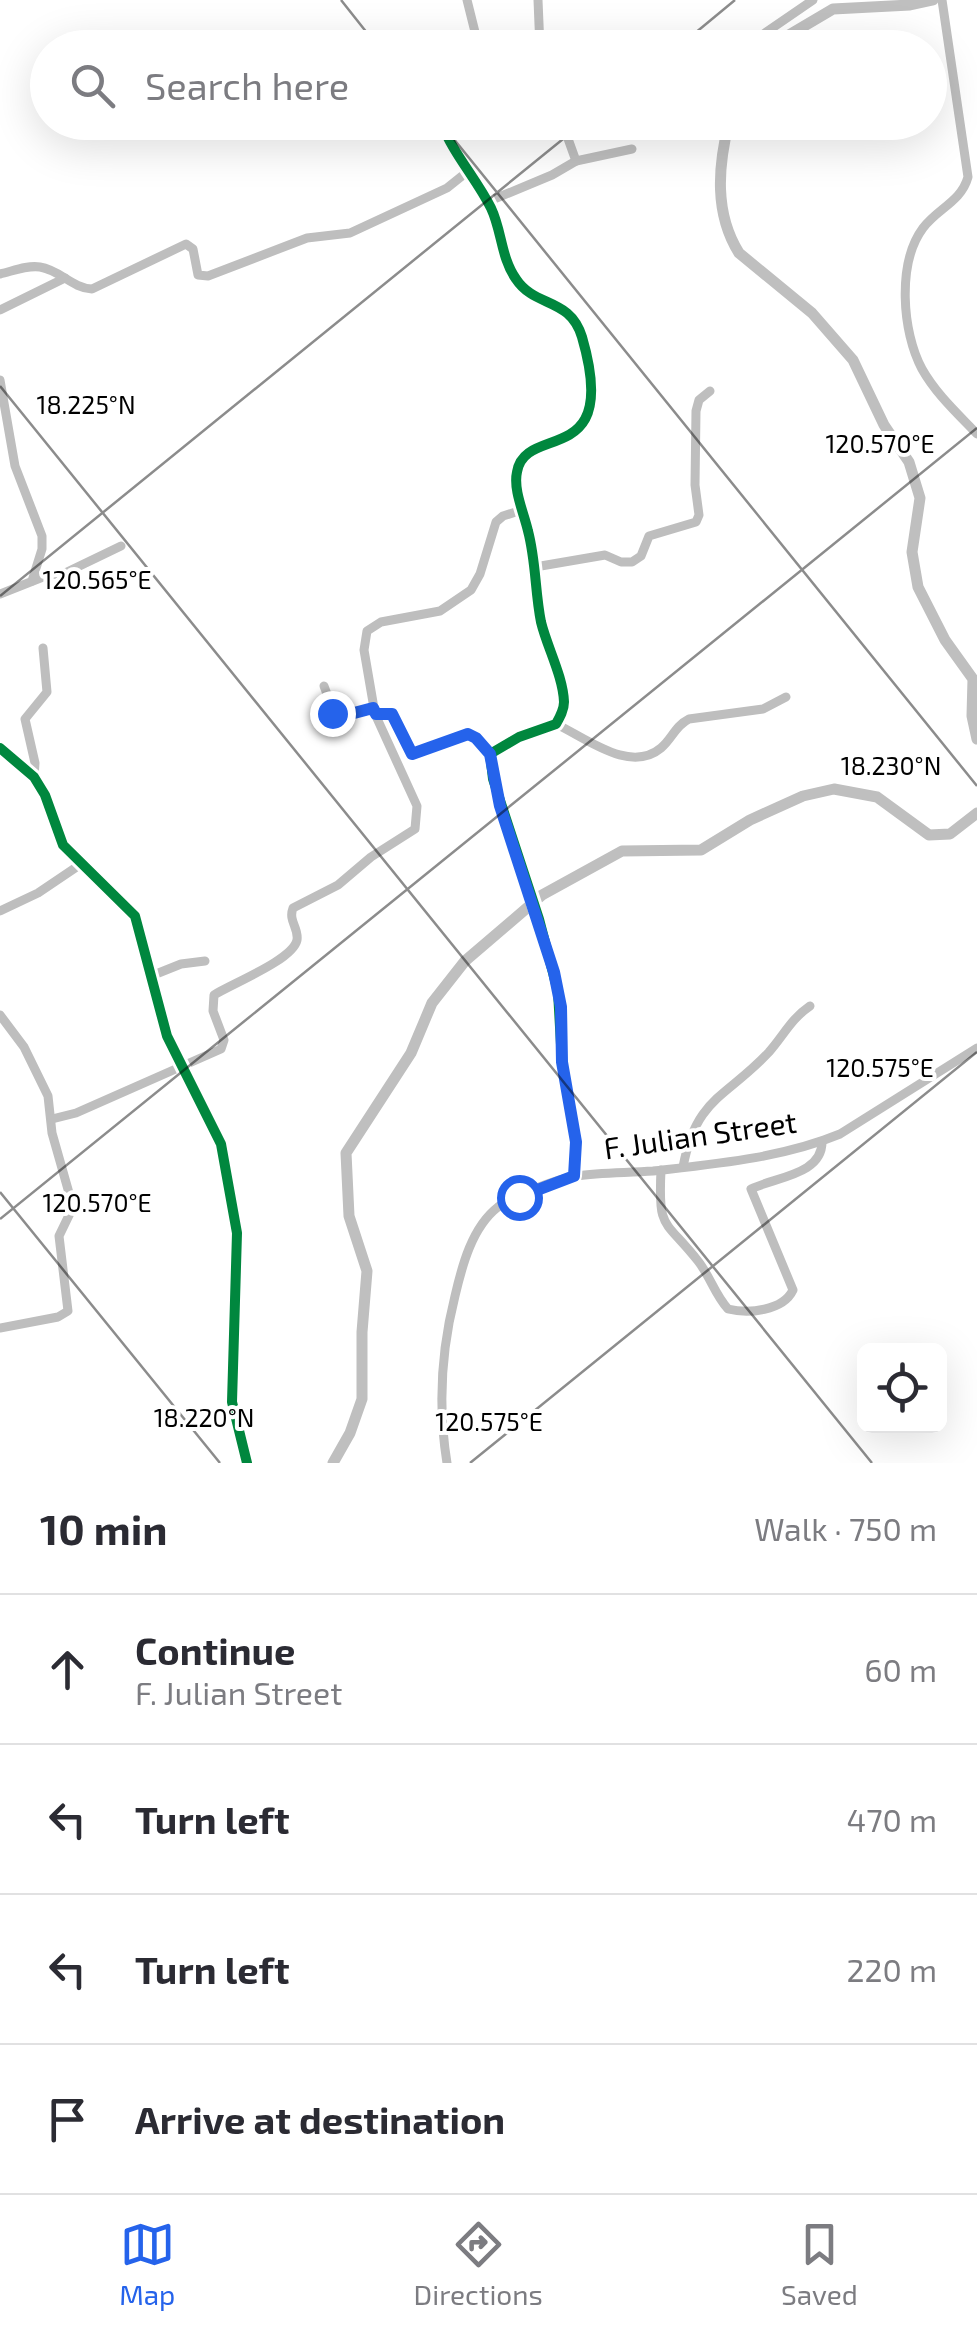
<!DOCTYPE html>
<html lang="en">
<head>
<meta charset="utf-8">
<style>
	:root { --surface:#fff; --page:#f2f2f3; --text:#2b2b33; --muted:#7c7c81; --line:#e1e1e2; --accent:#2563eb }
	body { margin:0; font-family:"Exo 2",sans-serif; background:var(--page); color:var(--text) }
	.controls { position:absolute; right:30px; bottom:30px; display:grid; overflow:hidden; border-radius:15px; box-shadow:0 10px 40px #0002 }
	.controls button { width:90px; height:90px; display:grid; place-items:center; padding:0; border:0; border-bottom:2px solid var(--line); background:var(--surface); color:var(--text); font:50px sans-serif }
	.stop { position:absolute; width:30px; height:30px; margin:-22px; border:8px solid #2563eb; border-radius:50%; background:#fff }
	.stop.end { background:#2563eb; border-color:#fff; box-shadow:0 2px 10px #0008 }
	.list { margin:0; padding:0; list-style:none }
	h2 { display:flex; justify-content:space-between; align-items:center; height:130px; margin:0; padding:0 40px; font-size:42px }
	h2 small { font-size:32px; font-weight:400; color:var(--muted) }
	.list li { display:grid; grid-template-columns:65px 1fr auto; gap:30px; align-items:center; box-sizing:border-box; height:150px; padding:0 40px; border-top:2px solid var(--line) }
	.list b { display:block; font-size:38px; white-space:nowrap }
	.list p { margin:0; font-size:32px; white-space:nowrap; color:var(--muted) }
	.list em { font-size:32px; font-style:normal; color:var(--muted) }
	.icon { flex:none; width:55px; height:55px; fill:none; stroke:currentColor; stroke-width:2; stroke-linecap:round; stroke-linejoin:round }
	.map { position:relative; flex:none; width:977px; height:1463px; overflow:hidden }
	.search { position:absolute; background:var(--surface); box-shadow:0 10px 40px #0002; left:30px; right:30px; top:30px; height:110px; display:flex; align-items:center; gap:25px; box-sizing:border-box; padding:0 35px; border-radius:55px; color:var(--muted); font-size:38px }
	.sheet { height:730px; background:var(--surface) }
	nav { display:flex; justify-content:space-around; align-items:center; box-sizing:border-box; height:140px; border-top:2px solid var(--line); background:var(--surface); font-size:28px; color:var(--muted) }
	nav a { display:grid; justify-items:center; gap:5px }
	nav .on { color:var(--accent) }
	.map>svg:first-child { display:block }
</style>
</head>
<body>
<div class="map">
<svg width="977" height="1463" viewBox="0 0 977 1463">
	<rect width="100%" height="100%" fill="#fff"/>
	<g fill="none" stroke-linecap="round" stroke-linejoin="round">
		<!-- river -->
		<g stroke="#bfbfbf" stroke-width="11">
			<polyline points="767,48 833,9 910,5 933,0"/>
			<path d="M729,122c-11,44 -15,91 10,131l73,60 41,47 31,65 25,37 11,36 -8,54 6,35 27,53 28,39 -1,37 5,23"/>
			<polyline points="333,1463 350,1433 362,1399 362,1332 367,1271 349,1216 346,1153 411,1053 432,1003 465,961 542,895 622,851 701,850 750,820 803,796 834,789 877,797 929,835 950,834 977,813"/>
		</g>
		<!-- minor -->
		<g stroke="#bebebe" stroke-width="9">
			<polyline points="467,0 479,48"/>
			<polyline points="538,0 540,48"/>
			<path d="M942,0l26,177c-7,25 -30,31 -45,51 -26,35 -21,104 -1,141 14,25 36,45 55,65"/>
			<polyline points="743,48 813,0"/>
			<path d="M441,122c12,32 35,56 50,86 11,23 10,50 25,71 19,29 54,18 66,58 39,134 -57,85 -65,135 -4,18 7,41 11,59 8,30 7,61 13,91 6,25 22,54 23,80 0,8 -4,15 -8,22l-37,13 -29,17 3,25 46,140 19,73 4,70 14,80 -2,34"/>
			<polyline points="576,161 632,149"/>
			<polyline points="487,202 552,175 576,161 562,122"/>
			<path d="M0,274c13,-3 27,-9 40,-7 20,3 32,21 52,22l94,-45 7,5 5,26 10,1 99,-38 43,-5 97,-45 20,-16"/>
			<polyline points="0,310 65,278"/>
			<polyline points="0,380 15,466 42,536 42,549 32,581"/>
			<polyline points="535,567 605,555 621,562 632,562 641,556 649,536 696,522 699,515 695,485 696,411 699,400 710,391"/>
			<polyline points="0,594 48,575 65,573 121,546"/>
			<polyline points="324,686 335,716 373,708"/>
			<path d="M556,724c30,14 74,50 105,24 11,-9 14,-22 28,-29l74,-10 23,-12"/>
			<polyline points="0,748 34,777 45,795 63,845 135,916 167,1036 221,1144 237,1233 232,1402 247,1463"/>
			<polyline points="490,754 476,738 468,734 412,754 392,714 375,714 364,650 367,631 381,622 440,611 471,590 480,574 496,522 503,516 522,510"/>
			<polyline points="34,777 35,763 25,719 47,692 43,648"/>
			<polyline points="0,911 38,893 81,864"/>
			<polyline points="151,976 181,964 205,961"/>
			<polyline points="0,1015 24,1047 48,1096 52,1133 73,1207 59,1236 68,1311 58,1317 0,1328"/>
			<path d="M52,1119l24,-6 145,-64 3,-9 -11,-29 1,-16c17,-11 79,-35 83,-55 2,-12 -9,-19 -4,-32l45,-23 33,-28 44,-28 2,-23 -42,-92"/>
			<path d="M683,1167c13,-70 43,-69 86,-115 15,-17 22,-33 41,-46"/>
			<path d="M661,1170c-3,61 3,48 37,91 12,15 17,34 30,48 20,5 55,2 65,-19l-42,-101c24,-12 72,-14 71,-48"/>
			<path d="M447,1463c-9,-56 -6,-112 8,-167 7,-30 17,-69 43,-89 15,-11 59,-28 78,-31 25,-4 52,-3 77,-5 62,-7 129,-13 187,-37l137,-86"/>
		</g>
		<!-- cycleway casing -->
		<g stroke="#fff" stroke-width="16">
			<g id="cycleway">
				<path d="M441,122c12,32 35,56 50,86 11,23 10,50 25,71 19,29 54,18 66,58 39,134 -57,85 -65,135 -4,18 7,41 11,59 8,30 7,61 13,91 6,25 22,54 23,80 0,8 -4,15 -8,22l-37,13 -29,17 3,25 46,140 19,73 4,70 14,80 -2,34"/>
				<polyline points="0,748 34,777 45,795 63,845 135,916 167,1036 221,1144 237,1233 232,1402 247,1463"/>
			</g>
		</g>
		<!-- cycleway -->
		<use href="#cycleway" stroke="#00873e" stroke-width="10"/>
	</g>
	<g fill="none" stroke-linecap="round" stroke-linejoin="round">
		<!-- route -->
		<polyline stroke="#2563eb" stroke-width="12" points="332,713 339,717 373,708 376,714 392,714 412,754 468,734 476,738 490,754 500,806 554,972 561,1007 562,1062 576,1142 574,1176 519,1197"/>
	</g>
	<!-- ticks -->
	<path fill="none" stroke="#000" stroke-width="2.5" stroke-opacity="0.45" d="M341,0l38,48M677,48l58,-48M440,122l537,664M0,386l872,1077M0,596l584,-474M0,1192l220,271M0,1219l977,-791M470,1463l507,-411"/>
	<g text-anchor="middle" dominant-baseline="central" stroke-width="8" stroke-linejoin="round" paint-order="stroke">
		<!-- street labels -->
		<g font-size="30" fill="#000" stroke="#fff">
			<text transform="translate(700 1134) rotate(-8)">F. Julian Street</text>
		</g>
	</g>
	<g font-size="25" text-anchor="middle" fill="#000" stroke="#fff" stroke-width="8" stroke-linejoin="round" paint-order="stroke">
		<text x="86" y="414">18.225°N</text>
		<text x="880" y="453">120.570°E</text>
		<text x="97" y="589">120.565°E</text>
		<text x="891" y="775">18.230°N</text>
		<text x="880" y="1077">120.575°E</text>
		<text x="97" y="1212">120.570°E</text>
		<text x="204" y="1427">18.220°N</text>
		<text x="489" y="1431">120.575°E</text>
	</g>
</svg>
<div class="controls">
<button><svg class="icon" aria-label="locate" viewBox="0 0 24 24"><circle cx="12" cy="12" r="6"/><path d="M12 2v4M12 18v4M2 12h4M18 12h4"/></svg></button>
</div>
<div class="stop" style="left:519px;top:1197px"></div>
<div class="stop end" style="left:332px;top:713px"></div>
<div class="search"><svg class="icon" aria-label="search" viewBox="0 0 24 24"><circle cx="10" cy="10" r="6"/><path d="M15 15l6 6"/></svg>Search here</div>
</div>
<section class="sheet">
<h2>10 min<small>Walk · 750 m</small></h2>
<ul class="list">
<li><svg class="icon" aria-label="ahead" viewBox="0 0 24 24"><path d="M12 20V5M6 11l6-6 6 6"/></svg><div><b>Continue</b><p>F. Julian Street</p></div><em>60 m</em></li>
<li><svg class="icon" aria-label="left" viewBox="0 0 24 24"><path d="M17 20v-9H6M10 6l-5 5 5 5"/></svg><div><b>Turn left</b></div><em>470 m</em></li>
<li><svg class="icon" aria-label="left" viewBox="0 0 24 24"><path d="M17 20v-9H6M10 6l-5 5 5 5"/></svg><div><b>Turn left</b></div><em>220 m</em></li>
<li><svg class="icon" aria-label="arrive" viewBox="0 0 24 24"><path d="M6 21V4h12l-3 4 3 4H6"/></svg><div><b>Arrive at destination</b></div></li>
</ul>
</section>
<nav>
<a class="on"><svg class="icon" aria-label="map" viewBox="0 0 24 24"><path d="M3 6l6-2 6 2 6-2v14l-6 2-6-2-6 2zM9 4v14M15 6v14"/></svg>Map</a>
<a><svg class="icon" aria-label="directions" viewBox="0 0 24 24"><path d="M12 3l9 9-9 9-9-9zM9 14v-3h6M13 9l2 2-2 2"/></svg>Directions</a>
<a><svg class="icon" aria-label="saved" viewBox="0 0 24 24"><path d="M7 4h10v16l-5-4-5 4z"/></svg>Saved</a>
</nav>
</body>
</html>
